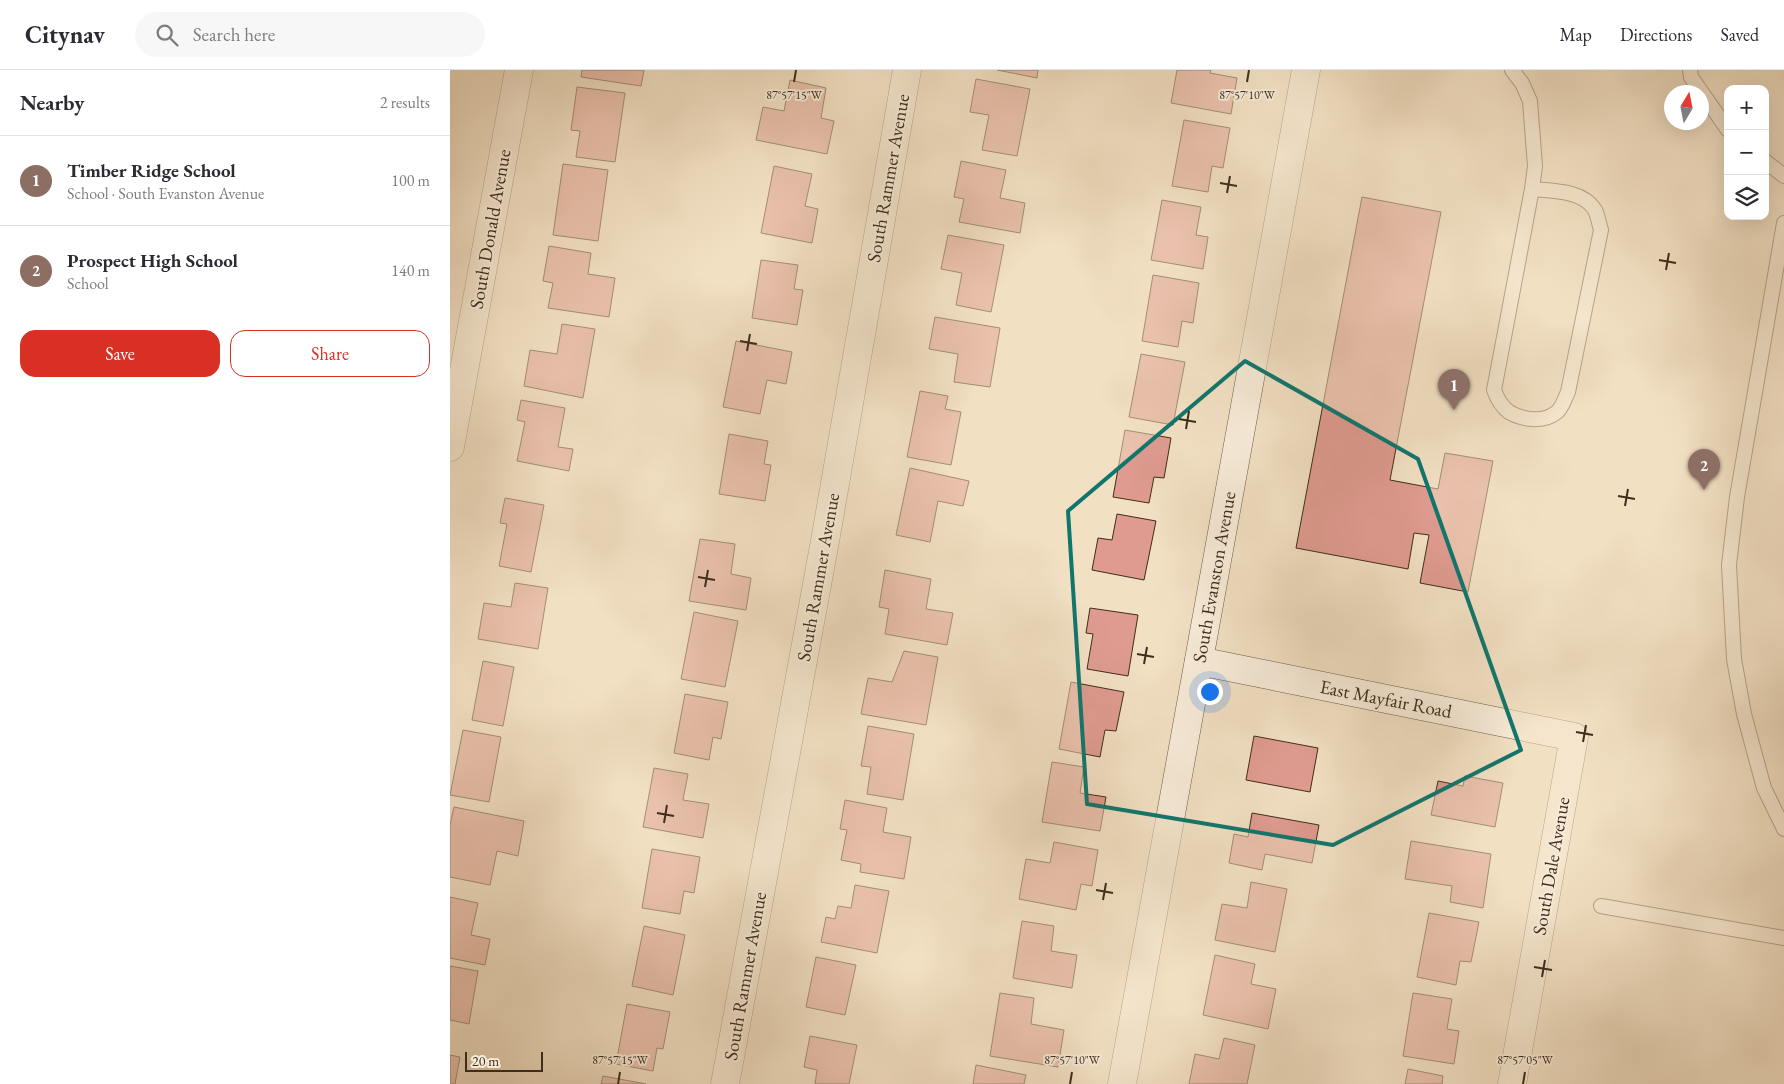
<!DOCTYPE html>
<html lang="en">
<head>
<meta charset="utf-8">
<style>
	:root { --surface:#fff; --page:#f7f7f7; --text:#2b2b33; --muted:#7c7c81; --line:#e1e1e2; --accent:#d93025 }
	body { margin:0; font-family:"EB Garamond",serif; background:var(--page); color:var(--text) }
	.controls { position:absolute; right:15px; top:15px; display:grid; overflow:hidden; border-radius:10px; box-shadow:0 5px 20px #0002 }
	.controls button { width:45px; height:45px; display:grid; place-items:center; padding:0; border:0; border-bottom:1px solid var(--line); background:var(--surface); color:var(--text); font:25px sans-serif }
	.compass { position:absolute; left:1214px; top:15px; width:45px; height:45px; border-radius:50%; background:var(--surface); box-shadow:0 5px 20px #0002; rotate:10deg }
	.scale { position:absolute; left:15px; bottom:12px; width:78px; box-sizing:border-box; padding-left:5px; border:2px solid #3e2d1b; border-top:0; font-size:14px; line-height:18px; white-space:nowrap; color:#3e2d1b; -webkit-text-stroke:4px #f7ebd8; paint-order:stroke }
	.you { position:absolute; left:759px; top:621px; width:18px; height:18px; margin:-12px; border:4px solid #fff; border-radius:50%; background:#1a73e8; box-shadow:0 0 0 8px #1a73e833 }
	.badge { display:grid; place-items:center; width:32px; height:32px; border-radius:50%; background:var(--accent); color:#fff; font-size:16px; font-weight:700 }
	.pin { position:absolute; translate:-50% -41px; filter:drop-shadow(0 1px 2px #0008) }
	.pin::after { content:''; position:absolute; top:26px; width:18px; height:15px; background:inherit; clip-path:polygon(0 0,100% 0,50% 100%) }
	.list { margin:0; padding:0; list-style:none }
	h2 { display:flex; justify-content:space-between; align-items:center; height:65px; margin:0; padding:0 20px; font-size:21px }
	h2 small { font-size:16px; font-weight:400; color:var(--muted) }
	.list li { display:grid; grid-template-columns:32px 1fr auto; gap:15px; align-items:center; box-sizing:border-box; height:90px; padding:0 20px; border-top:1px solid var(--line) }
	.list b { display:block; font-size:19px; white-space:nowrap }
	.list p { margin:0; font-size:16px; white-space:nowrap; color:var(--muted) }
	.list em { font-size:16px; font-style:normal; color:var(--muted) }
	.actions { display:flex; gap:10px; padding:15px 20px }
	.actions a { flex:1; padding:11px 0; border:1px solid var(--accent); border-radius:15px; text-align:center; font-size:18px; color:var(--accent) }
	.actions .main { background:var(--accent); color:#fff }
	.icon { flex:none; width:28px; height:28px; fill:none; stroke:currentColor; stroke-width:2; stroke-linecap:round; stroke-linejoin:round }
	.map { position:relative; flex:none; width:1334px; height:1014px; overflow:hidden }
	header { display:flex; align-items:center; gap:30px; box-sizing:border-box; height:70px; padding:0 25px; background:var(--surface); border-bottom:1px solid var(--line) }
	header strong { font-size:24px }
	nav { display:flex; gap:28px; margin-inline-start:auto; font-size:18px }
	.search { width:350px; height:45px; background:var(--page); display:flex; align-items:center; gap:12px; box-sizing:border-box; padding:0 18px; border-radius:28px; color:var(--muted); font-size:19px }
	main { display:flex }
	aside { flex:1; background:var(--surface) }
	.map>svg:first-child { display:block }
</style>
</head>
<body>
<header>
<strong>Citynav</strong>
<div class="search"><svg class="icon" aria-label="search" viewBox="0 0 24 24"><circle cx="10" cy="10" r="6"/><path d="M15 15l6 6"/></svg>Search here</div>
<nav><a>Map</a><a>Directions</a><a>Saved</a></nav>
</header>
<main>
<aside>
<h2>Nearby<small>2 results</small></h2>
<ul class="list">
<li><span class="badge" style="background:#8d6e63">1</span><div><b>Timber Ridge School</b><p>School · South Evanston Avenue</p></div><em>100 m</em></li>
<li><span class="badge" style="background:#8d6e63">2</span><div><b>Prospect High School</b><p>School</p></div><em>140 m</em></li>
</ul>
<div class="actions"><a class="main">Save</a><a>Share</a></div>
</aside>
<div class="map">
<svg width="1334" height="1014" viewBox="0 0 1334 1014">
	<rect width="100%" height="100%" fill="#f2e0c3"/>
	<filter id="stains"><feTurbulence type="fractalNoise" baseFrequency=".004" numOctaves="4"/><feColorMatrix values="0 0 0 0 .2 0 0 0 0 .09 0 0 0 0 .02 0 0 0 .5 -.17"/></filter>
	<radialGradient id="worn" r=".72"><stop offset=".6" stop-color="#630" stop-opacity="0"/><stop offset="1" stop-color="#630" stop-opacity=".3"/></radialGradient>
	<!-- building -->
	<g fill="#df9b90" stroke="#3e2d1b">
		<polygon points="132,0 194,0 191,16 131,7"/>
		<polygon points="547,0 588,0 587,8"/>
		<polygon points="727,0 761,0 760,3 787,8 781,44 721,33"/>
		<polygon points="526,9 580,19 567,86 532,80 539,45 520,42"/>
		<polygon points="340,10 376,18 371,48 384,51 377,84 306,70 313,37 334,41"/>
		<polygon points="127,17 175,23 165,92 126,87 130,61 121,60"/>
		<polygon points="734,50 780,58 773,98 762,96 758,122 722,116"/>
		<polygon points="511,91 556,100 550,128 575,133 570,163 509,152 514,129 504,127"/>
		<polygon points="113,94 158,100 148,171 103,165"/>
		<polygon points="324,96 362,104 355,136 368,139 362,173 311,163"/>
		<polygon points="912,127 991,142 940,410 988,419 995,383 1043,391 1018,522 970,513 979,465 964,463 958,499 846,478"/>
		<polygon points="712,130 751,137 746,165 758,167 753,199 701,190"/>
		<polygon points="498,165 554,175 541,242 506,235 512,203 491,199"/>
		<polygon points="99,176 141,183 138,204 165,208 159,247 98,238 103,213 93,211"/>
		<polygon points="311,190 348,195 344,219 353,220 347,255 302,248"/>
		<polygon points="703,205 749,213 743,253 732,251 728,277 692,271"/>
		<polygon points="485,247 550,258 540,317 504,312 508,284 479,279"/>
		<polygon points="112,254 145,259 133,328 74,316 80,280 107,284"/>
		<polygon points="286,271 342,282 336,314 317,310 310,344 273,337"/>
		<polygon points="691,284 735,292 723,355 679,347"/>
		<polygon points="470,321 498,326 495,339 511,342 501,395 457,387"/>
		<polygon points="71,330 115,338 108,377 123,379 119,401 67,391 75,352 67,350"/>
		<polygon points="675,360 721,368 714,408 704,407 699,433 663,427"/>
		<polygon points="279,364 318,371 314,394 321,395 315,431 269,424"/>
		<polygon points="460,398 519,411 513,436 488,431 480,472 446,465"/>
		<polygon points="55,428 94,435 81,502 49,496 57,454 50,453"/>
		<polygon points="667,444 706,451 694,510 642,500 648,468 662,470"/>
		<polygon points="250,469 285,474 281,504 301,508 296,540 239,531"/>
		<polygon points="435,500 481,509 476,539 503,543 497,575 435,564 439,539 429,537"/>
		<polygon points="65,513 98,518 88,579 28,569 34,533 61,537"/>
		<polygon points="640,538 688,545 678,606 637,599 643,564 636,563"/>
		<polygon points="244,542 288,551 275,617 231,609"/>
		<polygon points="454,581 488,587 476,655 411,644 418,608 442,612"/>
		<polygon points="33,591 64,597 53,656 22,650"/>
		<polygon points="621,612 674,622 666,661 655,660 650,687 609,679"/>
		<polygon points="235,624 278,632 271,669 263,667 259,690 224,683"/>
		<polygon points="418,656 464,664 453,730 417,724 421,697 411,696"/>
		<polygon points="13,660 51,667 39,732 0,725"/>
		<polygon points="804,666 868,678 860,722 796,710"/>
		<polygon points="602,692 634,697 630,723 656,727 650,761 592,752"/>
		<polygon points="204,698 238,704 233,730 259,734 253,768 193,757"/>
		<polygon points="1015,706 1053,713 1045,757 981,745 988,711 1013,716"/>
		<polygon points="395,730 437,738 433,762 461,767 454,809 410,802 411,794 391,790 397,760 390,759"/>
		<polygon points="4,737 74,751 68,786 47,781 40,815 0,807 0,755"/>
		<polygon points="802,743 869,755 862,793 815,784 812,800 779,793 784,764 798,767"/>
		<polygon points="961,771 1041,784 1033,838 1000,832 1002,816 955,809"/>
		<polygon points="604,772 648,780 642,816 631,814 626,840 569,829 576,789 600,793"/>
		<polygon points="202,779 250,787 244,823 234,821 230,844 192,838"/>
		<polygon points="801,812 837,819 825,882 765,870 772,834 797,838"/>
		<polygon points="405,815 439,821 427,883 371,872 376,847 385,849 388,836 401,838"/>
		<polygon points="0,827 28,833 21,865 40,869 35,895 0,888"/>
		<polygon points="979,843 1029,852 1021,892 1010,891 1006,915 967,907"/>
		<polygon points="572,851 604,856 601,881 627,885 622,918 563,908"/>
		<polygon points="194,856 235,865 223,925 182,916"/>
		<polygon points="765,885 805,894 801,914 826,919 818,959 753,945"/>
		<polygon points="366,887 406,895 395,945 356,937"/>
		<polygon points="0,896 28,901 19,954 0,950"/>
		<polygon points="550,923 584,928 581,954 614,960 608,997 540,986"/>
		<polygon points="963,923 1002,929 997,959 1009,961 1004,994 953,986"/>
		<polygon points="177,934 220,942 213,979 207,978 203,1001 166,994"/>
		<polygon points="360,966 407,975 399,1014 365,1014 367,1000 354,997"/>
		<polygon points="774,968 805,975 797,1014 739,1014 745,984 769,989"/>
		<polygon points="0,985 10,987 5,1014 0,1014"/>
		<polygon points="526,995 576,1005 574,1014 523,1014"/>
		<polygon points="958,999 993,1006 992,1014 955,1014"/>
		<polygon points="153,1006 196,1014 151,1014"/>
	</g>
	<g fill="none" stroke-linecap="round" stroke-linejoin="round">
		<!-- service casing -->
		<g stroke="#6b5a45" stroke-width="16">
			<g id="service">
				<path d="M1062,0l10,13 8,18 5,65 -3,23 -38,201c3,8 8,17 15,22 14,8 35,11 48,0 5,-4 8,-14 11,-20l33,-162c-2,-6 -3,-14 -6,-20 -12,-20 -42,-19 -63,-21"/>
				<polyline points="1240,0 1241,7 1278,60"/>
				<polyline points="1315,91 1334,106"/>
				<polyline points="1334,153 1287,427 1279,495 1284,589 1294,644 1314,718 1334,759"/>
				<polyline points="1151,836 1334,868"/>
			</g>
		</g>
		<!-- minor casing -->
		<g stroke="#6b5a45" stroke-width="29">
			<g id="minor">
				<polyline points="0,377 69,0"/>
				<polyline points="749,591 1124,667 1062,1014"/>
				<polyline points="275,1014 375,471 457,0"/>
				<polyline points="672,1014 856,0"/>
			</g>
		</g>
		<!-- service -->
		<use href="#service" stroke="#f7ebd8" stroke-width="14"/>
		<!-- minor -->
		<use href="#minor" stroke="#f7ebd8" stroke-width="28"/>
	</g>
	<!-- marked area -->
	<path d="M0 0H1334V1014H0ZM795,291l173,98 103,291 -188,95 -246,-41 -19,-293z" fill="#f2e0c3" fill-opacity=".55" fill-rule="evenodd"/>
	<path fill="none" stroke="#0f766e" stroke-width="4" stroke-linejoin="round" d="M795,291l173,98 103,291 -188,95 -246,-41 -19,-293z"/>
	<!-- ticks -->
	<path fill="none" stroke="#3e2d1b" stroke-width="2" d="M344,12l2,-12M797,12l2,-12M770,113l17,3M777,123l3,-17M1209,190l17,3M1216,200l3,-17M290,271l17,3M297,281l3,-17M729,349l17,3M736,359l3,-18M1168,426l17,3M1175,436l3,-17M248,507l17,3M255,517l3,-17M687,584l17,3M694,594l3,-17M1126,662l17,3M1133,672l3,-17M207,743l17,3M214,753l3,-18M646,820l17,3M653,830l3,-17M1084,897l18,3M1092,907l3,-17M168,1014l2,-12M620,1014l2,-12M1073,1014l2,-12"/>
	<g text-anchor="middle" dominant-baseline="central" stroke-width="4" stroke-linejoin="round" paint-order="stroke">
		<!-- street labels -->
		<g font-size="19" fill="#3e2d1b" stroke="#f7ebd8">
			<text transform="translate(438 108) rotate(-80)">South Rammer Avenue</text>
			<text transform="translate(40 159) rotate(-80)">South Donald Avenue</text>
			<text transform="translate(368 507) rotate(-80)">South Rammer Avenue</text>
			<text transform="translate(764 507) rotate(-80)">South Evanston Avenue</text>
			<text transform="translate(936 629) rotate(11)">East Mayfair Road</text>
			<text transform="translate(1101 796) rotate(-80)">South Dale Avenue</text>
			<text transform="translate(295 906) rotate(-80)">South Rammer Avenue</text>
		</g>
	</g>
	<g font-size="12" text-anchor="middle" fill="#3e2d1b" stroke="#f7ebd8" stroke-width="4" stroke-linejoin="round" paint-order="stroke">
		<text x="344" y="29">87°57'15"W</text>
		<text x="797" y="29">87°57'10"W</text>
		<text x="170" y="994">87°57'15"W</text>
		<text x="622" y="994">87°57'10"W</text>
		<text x="1075" y="994">87°57'05"W</text>
	</g>
	<rect width="100%" height="100%" filter="url(#stains)"/>
	<rect width="100%" height="100%" fill="url(#worn)"/>
</svg>
<div class="controls">
<button>+</button>
<button>−</button>
<button><svg class="icon" aria-label="layers" viewBox="0 0 24 24"><path d="M12 4l9 5-9 5-9-5zM3 14l9 5 9-5"/></svg></button>
</div>
<svg class="compass" viewBox="-18 -18 36 36"><path d="M0-13l5 13h-10z" fill="#e53935"/><path d="M0 13l5-13h-10z" fill="#7c7c81"/></svg>
<div class="scale">20 m</div>
<div class="you"></div>
<div class="pin badge" style="left:1004px;top:340px;background:#8d6e63">1</div>
<div class="pin badge" style="left:1254px;top:420px;background:#8d6e63">2</div>
</div>
</main>
</body>
</html>
